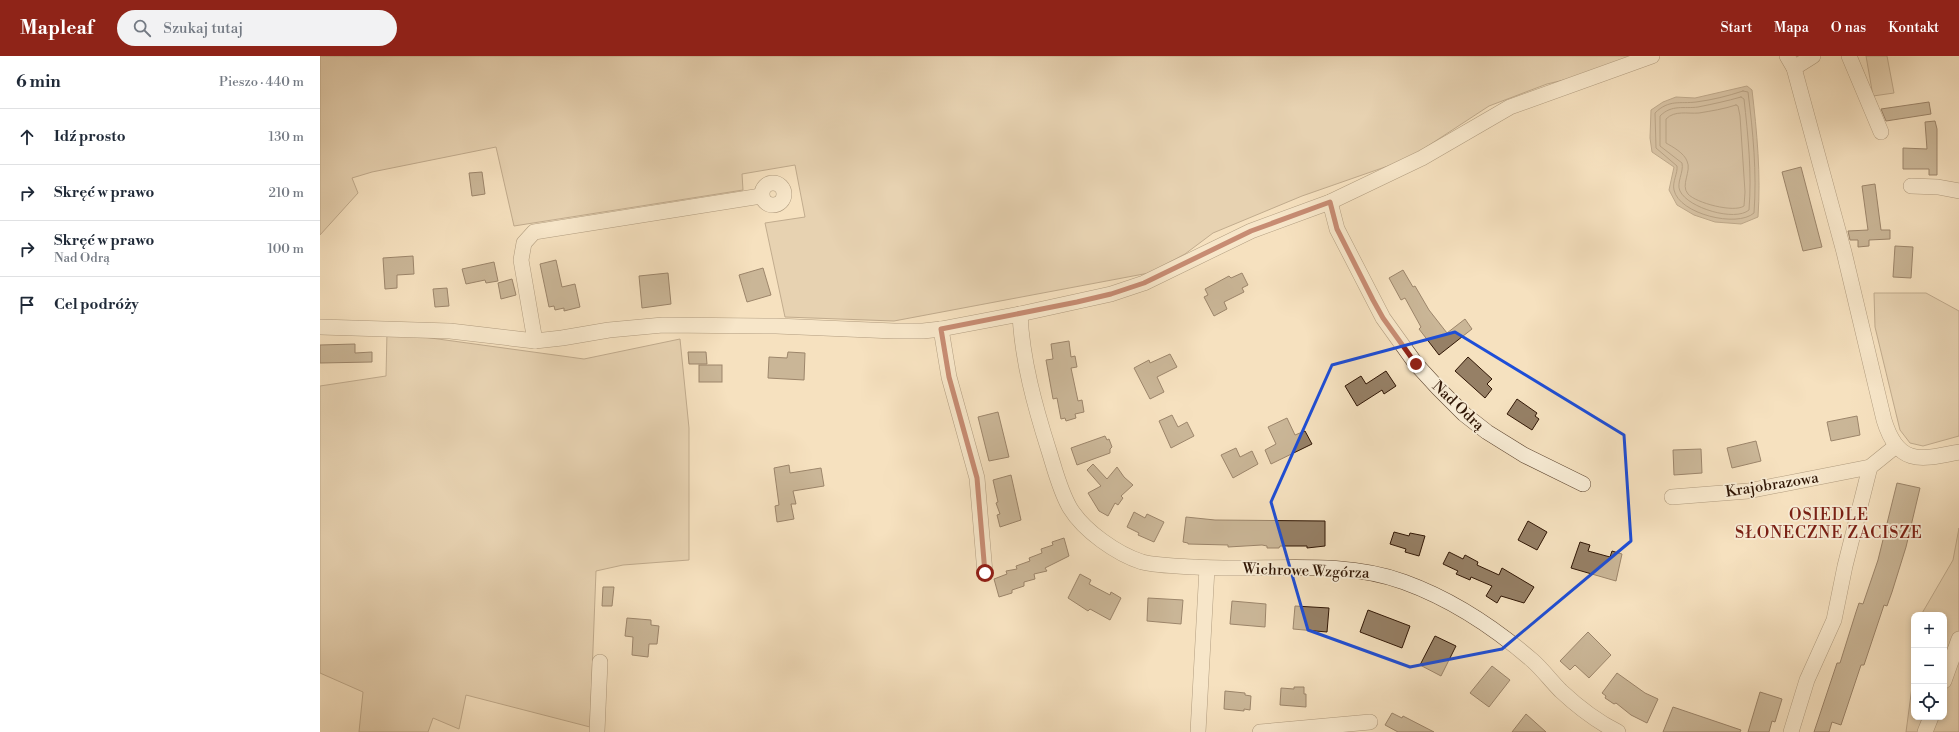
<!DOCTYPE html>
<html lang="pl">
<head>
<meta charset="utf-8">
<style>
	:root { --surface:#fff; --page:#f2f2f3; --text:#1f2937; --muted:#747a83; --line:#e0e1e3; --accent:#8f2418 }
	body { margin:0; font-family:"Libre Bodoni",serif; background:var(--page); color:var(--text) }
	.controls { position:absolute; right:12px; bottom:12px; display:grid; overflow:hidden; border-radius:8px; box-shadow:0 2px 6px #0003 }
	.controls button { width:36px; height:36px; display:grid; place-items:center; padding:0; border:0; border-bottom:1px solid var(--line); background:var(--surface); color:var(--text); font:20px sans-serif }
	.stop { position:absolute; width:12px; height:12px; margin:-9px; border:3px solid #8f2418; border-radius:50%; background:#fff }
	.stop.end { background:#8f2418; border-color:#fff; box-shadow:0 1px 4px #0008 }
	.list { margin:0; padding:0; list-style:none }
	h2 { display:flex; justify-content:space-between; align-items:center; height:52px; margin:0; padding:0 16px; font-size:17px }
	h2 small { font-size:13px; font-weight:400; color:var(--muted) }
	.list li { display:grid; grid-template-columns:26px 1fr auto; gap:12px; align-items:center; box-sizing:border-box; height:56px; padding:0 16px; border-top:1px solid var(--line) }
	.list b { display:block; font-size:15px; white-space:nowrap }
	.list p { margin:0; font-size:13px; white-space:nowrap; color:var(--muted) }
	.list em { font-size:13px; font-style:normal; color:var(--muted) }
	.icon { flex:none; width:22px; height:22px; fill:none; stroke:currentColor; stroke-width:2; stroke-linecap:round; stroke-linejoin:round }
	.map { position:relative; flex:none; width:1639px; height:676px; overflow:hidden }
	header { display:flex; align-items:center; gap:24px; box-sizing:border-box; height:56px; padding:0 20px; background:var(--accent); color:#fff }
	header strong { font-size:19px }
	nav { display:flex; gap:22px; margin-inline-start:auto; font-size:14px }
	.search { width:280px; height:36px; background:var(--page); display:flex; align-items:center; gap:10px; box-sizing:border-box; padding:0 14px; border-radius:22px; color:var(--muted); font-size:15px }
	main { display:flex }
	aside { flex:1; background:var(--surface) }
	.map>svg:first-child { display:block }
</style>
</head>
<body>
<header>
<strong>Mapleaf</strong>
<div class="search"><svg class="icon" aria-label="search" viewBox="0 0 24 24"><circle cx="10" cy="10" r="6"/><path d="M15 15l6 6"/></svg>Szukaj tutaj</div>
<nav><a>Start</a><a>Mapa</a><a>O nas</a><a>Kontakt</a></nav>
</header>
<main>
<aside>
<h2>6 min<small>Pieszo · 440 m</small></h2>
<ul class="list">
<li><svg class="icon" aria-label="ahead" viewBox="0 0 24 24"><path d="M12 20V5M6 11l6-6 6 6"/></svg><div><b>Idź prosto</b></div><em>130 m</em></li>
<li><svg class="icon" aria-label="right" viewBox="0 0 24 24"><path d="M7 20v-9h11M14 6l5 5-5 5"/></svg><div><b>Skręć w prawo</b></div><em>210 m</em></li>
<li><svg class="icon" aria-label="right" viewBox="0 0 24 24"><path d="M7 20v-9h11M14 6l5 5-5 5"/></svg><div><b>Skręć w prawo</b><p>Nad Odrą</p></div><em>100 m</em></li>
<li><svg class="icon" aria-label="arrive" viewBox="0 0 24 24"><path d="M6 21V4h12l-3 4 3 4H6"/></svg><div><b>Cel podróży</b></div></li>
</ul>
</aside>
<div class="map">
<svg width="1639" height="676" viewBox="0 0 1639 676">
	<rect width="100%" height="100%" fill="#f5e1bf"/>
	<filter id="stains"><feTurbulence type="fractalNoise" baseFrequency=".005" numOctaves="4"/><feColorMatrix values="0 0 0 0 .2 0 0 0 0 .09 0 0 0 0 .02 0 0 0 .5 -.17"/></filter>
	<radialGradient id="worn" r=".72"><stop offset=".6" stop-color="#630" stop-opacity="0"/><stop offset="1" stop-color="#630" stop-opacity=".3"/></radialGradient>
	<!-- green -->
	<g fill="#d4be9f" stroke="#826a52">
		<polygon points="0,0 1311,0 1273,17 1227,28 1169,50 1088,103 982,140 893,177 865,198 829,217 574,265 465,261 445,167 485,161 475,109 422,118 423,134 194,170 176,91 52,116 32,122 38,137 0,179"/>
		<polygon points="1546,0 1567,0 1574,37 1553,40"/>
		<polygon points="1554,237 1606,237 1639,255 1639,380 1603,390 1590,387 1580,374 1555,271"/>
		<polygon points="67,276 264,303 360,283 369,372 369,504 303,509 276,515 270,671 146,639 139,673 113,662 108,676 39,676 43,636 0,617 0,330 66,320"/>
		<polygon points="1639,472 1639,676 1586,676 1594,616 1594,661 1624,661 1624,559 1601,559 1633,504"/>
	</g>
	<!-- water -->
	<path fill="#b29c80" stroke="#7e664f" d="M1427,30l5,4c5,42 9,85 6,127l-17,7 -26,-2 -21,-7 -17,-10 -8,-15 5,-23 -22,-15 -2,-14 1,-28 12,-8 13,-5 19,1z"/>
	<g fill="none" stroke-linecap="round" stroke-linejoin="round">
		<!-- shore -->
		<g stroke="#715942" stroke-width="1">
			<path d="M1423,35l5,1c5,40 9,81 6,121 -17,15 -75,1 -80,-23 -2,-8 4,-17 3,-24l-21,-18 -1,-35c14,-14 25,-9 41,-11 16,-2 32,-6 47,-11z"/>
			<path d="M1421,41l3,2c4,36 8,74 5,111 -14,12 -61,-2 -69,-19 -4,-8 4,-19 2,-28l-22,-17v-30c12,-12 24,-7 38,-9 15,-3 29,-6 43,-10z"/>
			<path d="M1416,49l2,1 2,10 5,76 -1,14c-10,7 -48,-3 -56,-12 -8,-9 4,-23 -1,-33 -3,-8 -14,-14 -21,-18v-24c9,-9 21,-5 33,-6 12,-2 25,-4 37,-8z"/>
		</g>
	</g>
	<!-- building -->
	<g fill="#968066" stroke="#301605">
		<polygon points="1609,46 1611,58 1566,65 1561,53"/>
		<polygon points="1615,65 1617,73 1617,119 1609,119 1609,113 1583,113 1583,92 1607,93 1605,66"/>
		<polygon points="1481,111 1502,191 1483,195 1462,116"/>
		<polygon points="162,116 165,138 152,140 149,117"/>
		<polygon points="1555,128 1561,174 1570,174 1570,183 1549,184 1549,190 1538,191 1538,184 1530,184 1528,175 1548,174 1542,130"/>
		<polygon points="1575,190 1593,191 1591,222 1573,221"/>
		<polygon points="93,200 94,218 77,219 77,232 65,233 63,202"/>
		<polygon points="236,204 242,231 255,228 260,251 244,255 244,252 235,254 234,250 229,251 220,208"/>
		<polygon points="174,206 178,225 166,227 165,224 146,228 142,213"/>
		<polygon points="443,212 451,239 427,246 419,219"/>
		<polygon points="1083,214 1093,231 1095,230 1109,254 1127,277 1145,263 1152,273 1119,299 1099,273 1101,271 1085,242 1081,244 1069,222"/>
		<polygon points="348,217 351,248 322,252 319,220"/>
		<polygon points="922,217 928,229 922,232 924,236 904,246 907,253 894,260 884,241 888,239 885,233 909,220 911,222"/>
		<polygon points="192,223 196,239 181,243 178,227"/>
		<polygon points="127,232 129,250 115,251 113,233"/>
		<polygon points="749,285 751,301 755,300 757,311 751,312 758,345 762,344 764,356 755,358 756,362 746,365 745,362 741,363 737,342 733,343 726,304 733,303 731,288"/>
		<polygon points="35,288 35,297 52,296 52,306 0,307 0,289"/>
		<polygon points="368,296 386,296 387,308 369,308"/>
		<polygon points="468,296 485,297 484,324 448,322 449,301 467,302"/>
		<polygon points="850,298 857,311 837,321 844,336 830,343 814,312 829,304 830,307"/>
		<polygon points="1148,301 1172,323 1167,328 1172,333 1165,342 1135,315"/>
		<rect x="379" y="309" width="23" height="17"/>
		<polygon points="1066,315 1076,330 1064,338 1062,334 1037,350 1025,330 1041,320 1046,328"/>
		<polygon points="1197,343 1217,357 1215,360 1219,363 1212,374 1187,358"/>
		<polygon points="678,356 689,401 669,405 658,361"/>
		<polygon points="852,359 858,371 867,366 874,380 851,392 839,365"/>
		<polygon points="1537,360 1540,379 1511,385 1507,366"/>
		<polygon points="967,362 975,379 985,375 992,388 951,408 945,394 956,388 948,371"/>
		<polygon points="785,380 787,384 789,383 792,391 790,393 790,397 757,409 751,392"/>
		<polygon points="1436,385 1441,405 1412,412 1407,392"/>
		<polygon points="916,392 920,401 932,395 938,408 913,422 901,399"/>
		<polygon points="1381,393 1382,417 1354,419 1353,394"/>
		<polygon points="773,408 787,423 797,411 804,421 813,429 801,440 803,442 798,449 795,447 788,460 779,455 768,437 781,430 767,414"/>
		<polygon points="469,409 470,417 501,412 504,430 473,435 476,448 471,448 474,463 457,466 455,450 459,449 454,412"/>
		<polygon points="691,419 701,464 680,471 677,459 680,458 676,447 678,446 673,424"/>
		<polygon points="1577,427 1600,432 1586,491 1572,536 1567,550 1564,549 1544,609 1541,609 1521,669 1512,666 1509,676 1494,676 1517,607 1520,607 1536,556 1539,547 1543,548 1558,504"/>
		<polygon points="814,456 825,462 827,458 844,466 834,486 818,479 819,477 807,471"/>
		<polygon points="866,461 895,464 1005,465 1005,490 987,492 987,490 960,490 959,492 947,492 947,490 942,489 908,491 908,489 868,488 868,487 863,486"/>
		<polygon points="1208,465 1227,476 1217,494 1198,484"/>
		<polygon points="1074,476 1089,480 1090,477 1105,480 1099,500 1085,496 1086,493 1070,488"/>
		<polygon points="744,482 749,500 725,512 727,515 714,518 715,523 704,526 704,530 692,534 692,537 679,541 674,523 687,518 686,515 697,513 696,510 710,505 709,502 722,497 721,493 733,489 732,486"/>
		<polygon points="1260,486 1270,489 1268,495 1290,501 1292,495 1302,498 1296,525 1251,512"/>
		<polygon points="1129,496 1143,503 1145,499 1158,506 1157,509 1179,519 1182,512 1214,531 1204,547 1181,540 1177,547 1166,540 1172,530 1151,521 1150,524 1136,518 1138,515 1123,508"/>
		<polygon points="760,518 771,524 769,528 790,539 791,536 801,542 790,564 770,553 768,555 748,542"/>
		<polygon points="283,531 294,531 292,550 282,550"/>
		<polygon points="828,542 863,544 861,568 827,565"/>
		<polygon points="912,545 946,548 945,571 910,568"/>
		<polygon points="975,550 1009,552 1007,576 973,573"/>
		<polygon points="1048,554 1090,570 1082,592 1040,576"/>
		<polygon points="307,562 331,564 331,569 339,570 337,588 329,588 328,601 312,599 313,581 305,580"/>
		<polygon points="1268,576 1291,599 1269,622 1255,609 1250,614 1240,605"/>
		<polygon points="1115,580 1136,590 1121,620 1100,609"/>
		<polygon points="1172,610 1190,624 1169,651 1150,637"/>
		<polygon points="1297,617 1325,637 1338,643 1327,667 1311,659 1296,647 1294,648 1285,642 1286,640 1282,637"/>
		<polygon points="974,631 984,631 984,638 986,638 986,651 960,649 961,632 974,633"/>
		<polygon points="905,635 925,637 925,639 931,640 930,654 924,653 924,655 904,653"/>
		<polygon points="1440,636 1462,643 1455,666 1452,665 1449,676 1428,676"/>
		<polygon points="1353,651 1421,674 1420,676 1343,676"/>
		<polygon points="1072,657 1082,662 1083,660 1114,676 1078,676 1065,669"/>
		<polygon points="1206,658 1226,676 1192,676"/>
	</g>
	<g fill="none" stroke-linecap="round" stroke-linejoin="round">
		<!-- minor casing -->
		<g stroke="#614934" stroke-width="16">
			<g id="minor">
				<path d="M1467,0l7,12 50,184 40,168c14,46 36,40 75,32"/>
				<polyline points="1529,0 1561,76"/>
				<polyline points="1474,12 1493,0"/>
				<circle cx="453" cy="138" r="11"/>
				<polyline points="1591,130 1618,131 1639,135"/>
				<polyline points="1010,146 1017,173 1063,262 1096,308 1118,332 1144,358 1167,376 1204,399 1263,428"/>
				<path d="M700,258c2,46 15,93 29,137 6,19 11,40 21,57 14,23 47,46 72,54 17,4 36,4 53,5 69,5 143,-9 209,15 47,17 91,46 129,79 10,9 18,20 28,30 16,15 37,31 57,41"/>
				<polyline points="0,271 130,275 215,285 242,282 289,274 343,269 456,270 574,275 603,275 621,273 700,258 791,238 824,227 931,175 1010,146 1102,102 1190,51 1332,0"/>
				<polyline points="621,273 629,321 657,422 665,517"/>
				<polyline points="215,285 201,204 204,187 214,176 441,140"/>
				<polyline points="1352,441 1428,435 1550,411 1576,390"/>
				<polyline points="1624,625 1639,583"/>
				<polyline points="277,676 280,606"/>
				<polyline points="878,676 887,512"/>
				<polyline points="940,676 1050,666"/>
				<polyline points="1471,676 1487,624 1514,564 1525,510 1550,411"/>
				<polyline points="1605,676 1611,661"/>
			</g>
		</g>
		<!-- minor -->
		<use href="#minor" stroke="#f8ecd5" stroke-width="15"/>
	</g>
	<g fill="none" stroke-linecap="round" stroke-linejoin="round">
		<!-- route -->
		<polyline stroke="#8f2418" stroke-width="5" points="665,517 657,422 629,321 621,273 757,246 791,238 824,227 931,175 1010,146 1017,173 1053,244 1063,262 1096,308"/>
	</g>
	<!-- marked area -->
	<path d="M0 0H1639V676H0ZM1135,276l169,103 7,106 -129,108 -92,18 -102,-37 -37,-128 61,-137z" fill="#f5e1bf" fill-opacity=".55" fill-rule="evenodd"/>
	<path fill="none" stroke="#1d4ed8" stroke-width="3" stroke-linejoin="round" d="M1135,276l169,103 7,106 -129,108 -92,18 -102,-37 -37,-128 61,-137z"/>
	<g text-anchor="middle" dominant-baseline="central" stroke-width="3.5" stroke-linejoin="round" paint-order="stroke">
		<!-- street labels -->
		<g font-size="15" fill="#301605" stroke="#f8ecd5">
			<text transform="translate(1138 350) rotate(43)">Nad Odrą</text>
			<text transform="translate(1452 429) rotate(-9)">Krajobrazowa</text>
			<text transform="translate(986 515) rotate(2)">Wichrowe Wzgórza</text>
		</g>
		<!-- neighbourhood labels -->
		<g font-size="16" letter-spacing="1" fill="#7a1f14" stroke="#f8ecd5">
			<text x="1509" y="459">OSIEDLE<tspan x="1509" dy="18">SŁONECZNE ZACISZE</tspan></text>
		</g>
	</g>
	<rect width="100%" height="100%" filter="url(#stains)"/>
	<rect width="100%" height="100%" fill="url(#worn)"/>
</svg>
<div class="controls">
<button>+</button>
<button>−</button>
<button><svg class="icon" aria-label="locate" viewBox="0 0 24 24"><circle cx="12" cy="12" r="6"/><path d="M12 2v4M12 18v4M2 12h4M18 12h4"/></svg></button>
</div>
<div class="stop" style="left:665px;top:517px"></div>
<div class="stop end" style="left:1096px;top:308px"></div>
</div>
</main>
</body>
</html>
